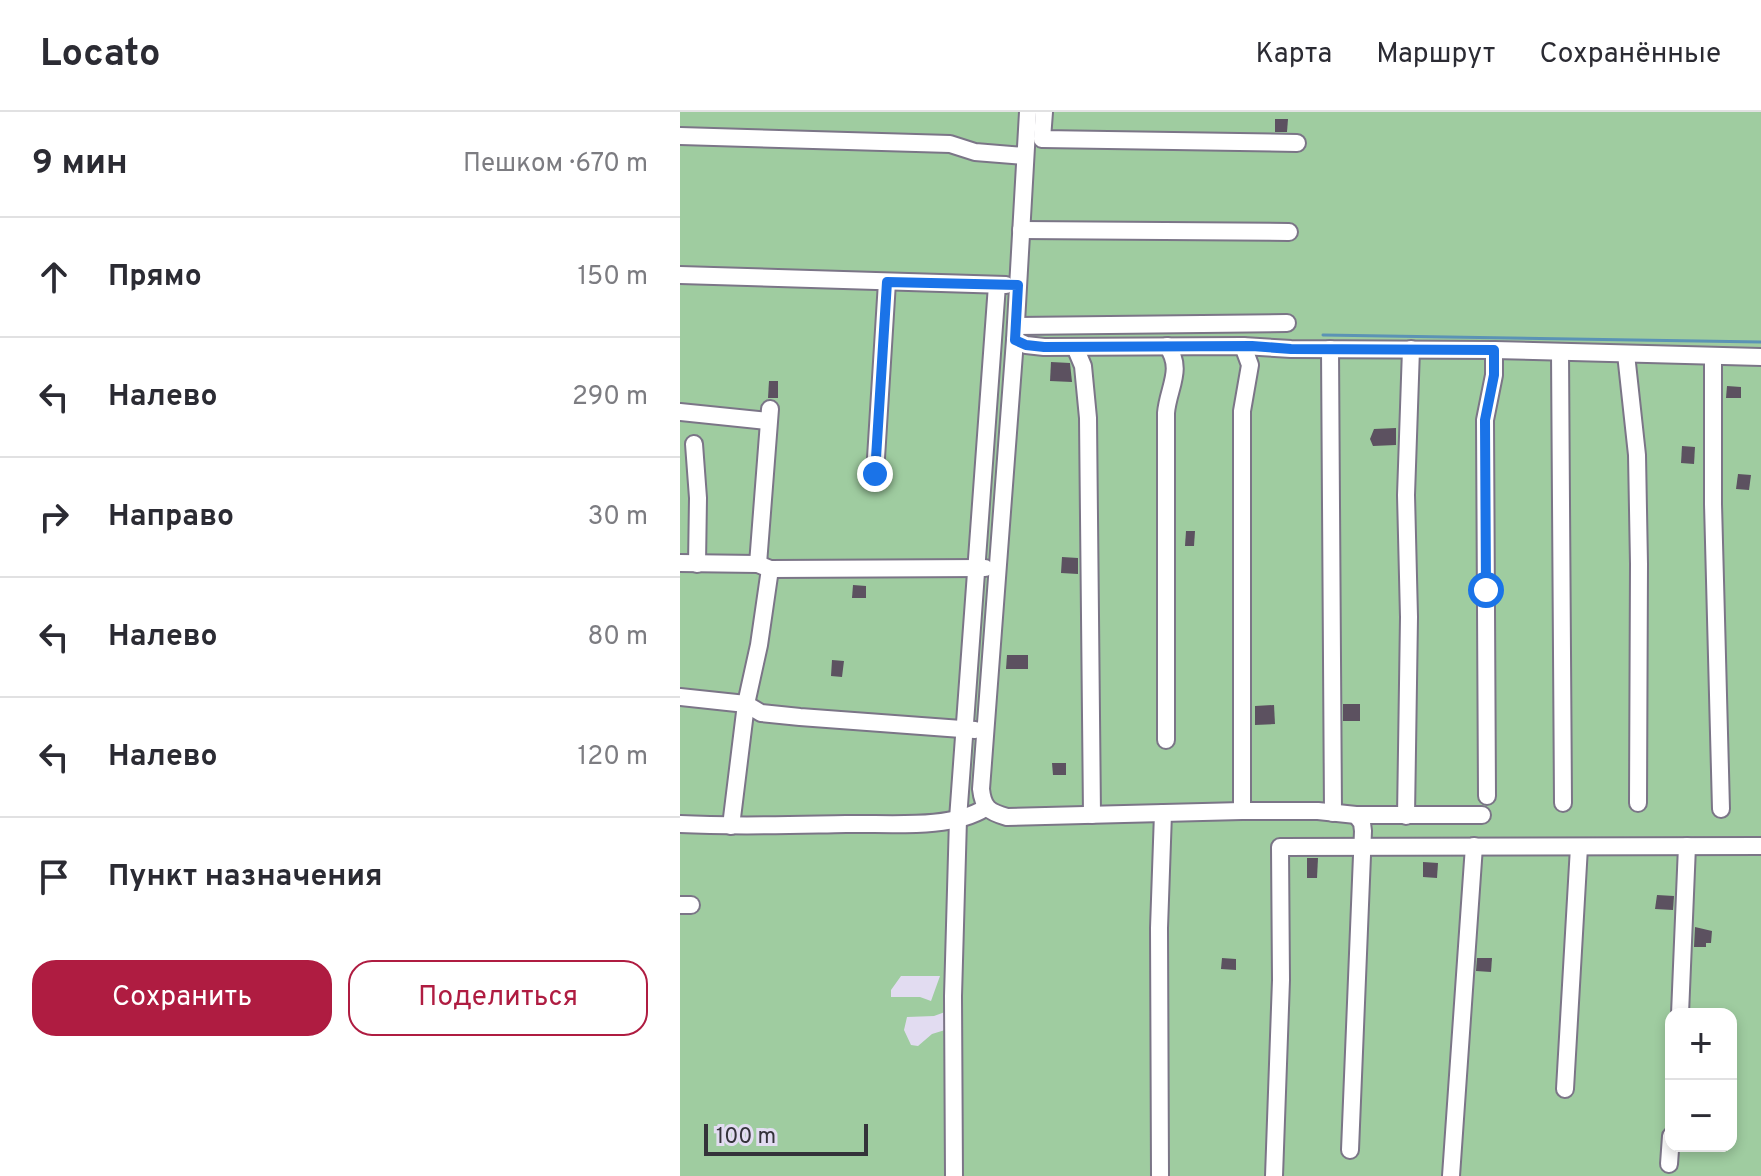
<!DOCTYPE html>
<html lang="ru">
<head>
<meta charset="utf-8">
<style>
	:root { --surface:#fff; --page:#f2f2f3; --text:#2b2b33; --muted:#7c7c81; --line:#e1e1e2; --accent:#af1c41 }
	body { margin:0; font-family:Overpass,sans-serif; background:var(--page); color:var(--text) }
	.controls { position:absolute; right:24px; bottom:24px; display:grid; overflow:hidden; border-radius:16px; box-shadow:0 4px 12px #0003 }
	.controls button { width:72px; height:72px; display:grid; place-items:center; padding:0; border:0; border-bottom:2px solid var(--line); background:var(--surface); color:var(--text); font:40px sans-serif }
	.scale { position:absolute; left:24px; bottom:20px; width:164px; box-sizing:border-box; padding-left:8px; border:4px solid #34323a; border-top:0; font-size:22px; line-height:28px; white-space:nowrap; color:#34323a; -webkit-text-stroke:6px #e2dcf1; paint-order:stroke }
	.stop { position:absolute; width:24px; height:24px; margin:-18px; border:6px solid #1a73e8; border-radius:50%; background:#fff }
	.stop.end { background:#1a73e8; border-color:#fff; box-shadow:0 2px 8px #0008 }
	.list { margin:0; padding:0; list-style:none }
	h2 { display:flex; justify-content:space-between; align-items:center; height:104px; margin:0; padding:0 32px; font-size:34px }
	h2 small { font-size:26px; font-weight:400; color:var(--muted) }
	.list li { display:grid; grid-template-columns:52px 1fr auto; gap:24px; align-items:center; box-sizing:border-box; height:120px; padding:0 32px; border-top:2px solid var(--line) }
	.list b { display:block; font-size:30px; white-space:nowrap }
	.list em { font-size:26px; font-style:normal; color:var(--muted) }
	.actions { display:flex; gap:16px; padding:24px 32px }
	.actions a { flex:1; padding:18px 0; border:2px solid var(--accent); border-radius:24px; text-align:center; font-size:28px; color:var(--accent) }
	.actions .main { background:var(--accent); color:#fff }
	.icon { flex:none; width:44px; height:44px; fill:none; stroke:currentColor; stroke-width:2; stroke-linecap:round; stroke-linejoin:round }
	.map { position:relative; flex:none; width:1081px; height:1064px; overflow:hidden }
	header { display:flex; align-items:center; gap:48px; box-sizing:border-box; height:112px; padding:0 40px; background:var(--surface); border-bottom:2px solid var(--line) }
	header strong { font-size:38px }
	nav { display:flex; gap:44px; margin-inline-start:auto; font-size:28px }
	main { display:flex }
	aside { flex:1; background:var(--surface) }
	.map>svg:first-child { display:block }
</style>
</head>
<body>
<header>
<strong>Locato</strong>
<nav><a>Карта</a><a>Маршрут</a><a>Сохранённые</a></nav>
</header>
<main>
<aside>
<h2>9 мин<small>Пешком · 670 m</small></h2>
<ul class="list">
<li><svg class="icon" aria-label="ahead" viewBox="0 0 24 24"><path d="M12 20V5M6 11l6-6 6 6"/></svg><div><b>Прямо</b></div><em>150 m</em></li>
<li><svg class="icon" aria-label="left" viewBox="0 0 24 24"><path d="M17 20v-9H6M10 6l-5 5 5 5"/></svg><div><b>Налево</b></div><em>290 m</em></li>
<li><svg class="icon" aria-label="right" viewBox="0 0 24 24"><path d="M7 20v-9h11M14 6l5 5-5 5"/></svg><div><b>Направо</b></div><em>30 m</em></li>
<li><svg class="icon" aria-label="left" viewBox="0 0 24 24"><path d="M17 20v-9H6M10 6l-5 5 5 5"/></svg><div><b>Налево</b></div><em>80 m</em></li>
<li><svg class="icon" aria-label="left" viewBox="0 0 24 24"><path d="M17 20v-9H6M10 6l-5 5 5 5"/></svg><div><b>Налево</b></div><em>120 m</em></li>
<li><svg class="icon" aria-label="arrive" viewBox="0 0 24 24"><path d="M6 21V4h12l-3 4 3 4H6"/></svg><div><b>Пункт назначения</b></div></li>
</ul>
<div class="actions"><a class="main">Сохранить</a><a>Поделиться</a></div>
</aside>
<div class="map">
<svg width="1081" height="1064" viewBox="0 0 1081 1064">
	<rect width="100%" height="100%" fill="#e2dcf1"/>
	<!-- green -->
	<path fill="#9fcca0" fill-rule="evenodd" d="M0,0h1081v1064h-1081zM221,864h39l-9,25 -11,-4h-29v-7zM265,900v18l-13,4 -14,12 -7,-1 -7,-15 3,-13 27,-1zM991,902h60v132h-60z"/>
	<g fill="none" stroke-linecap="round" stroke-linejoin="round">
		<!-- stream -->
		<polyline stroke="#5b93b5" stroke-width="3" points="643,223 1081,230"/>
	</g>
	<!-- building -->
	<g fill="#5c5160">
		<polygon points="595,7 608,7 607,20 595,20"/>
		<polygon points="371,250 390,251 392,270 370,269"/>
		<polygon points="89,269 98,269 98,286 88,286"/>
		<polygon points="1047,274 1061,275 1061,286 1046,286"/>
		<polygon points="716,316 716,333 693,334 690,327 694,317"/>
		<polygon points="1002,334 1015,335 1014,352 1001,351"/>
		<polygon points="1058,362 1071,363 1069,378 1056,377"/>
		<polygon points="506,419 515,419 514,434 505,434"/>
		<polygon points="382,445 398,446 398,462 381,461"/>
		<polygon points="173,473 186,474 186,486 172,486"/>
		<polygon points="327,543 348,543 348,557 326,557"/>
		<polygon points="152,548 164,549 162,565 151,564"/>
		<rect x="663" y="592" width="17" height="17"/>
		<polygon points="594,593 595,612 575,613 575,594"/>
		<polygon points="372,651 386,651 386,663 373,663"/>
		<polygon points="627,746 638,746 637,766 627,766"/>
		<polygon points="743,750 758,751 757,766 743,765"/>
		<polygon points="977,783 994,784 993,798 975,797"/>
		<polygon points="1015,815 1032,819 1031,831 1026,831 1026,835 1014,835"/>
		<polygon points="542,846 556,847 556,858 541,857"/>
		<polygon points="797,846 812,846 811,860 796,859"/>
	</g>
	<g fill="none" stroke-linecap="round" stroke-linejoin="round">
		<!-- minor casing -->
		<g stroke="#7b7587" stroke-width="20">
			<g id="minor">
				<path d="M348,0l-13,228 -34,449c2,19 8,23 26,28l235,-6h76l38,4h126"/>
				<polyline points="364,0 362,27 617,31"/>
				<polyline points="0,24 270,32 295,40 345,44"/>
				<polyline points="341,118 609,120"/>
				<polyline points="0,163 326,173"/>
				<polyline points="336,214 607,211"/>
				<polyline points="335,228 346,233 364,235 563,234 611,237 814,238 1081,245"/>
				<polyline points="395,235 403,254 408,306 412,703"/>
				<polyline points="650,237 653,701"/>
				<polyline points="880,240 883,691"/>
				<polyline points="946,242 957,343 959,452 958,691"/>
				<polyline points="1033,244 1033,392 1041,697"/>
				<polyline points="0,300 88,309"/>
				<polyline points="14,332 18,386 17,452"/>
				<polyline points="195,362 207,170"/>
				<polyline points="0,451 78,452 90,457 305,456"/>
				<polyline points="78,452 90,297"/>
				<polyline points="0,585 66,592 81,601 120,605 295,618"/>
				<path d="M486,628v-327c2,-25 18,-44 1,-67"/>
				<polyline points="807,684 805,308 814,263 814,238"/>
				<polyline points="562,699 562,299 570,253 563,234"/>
				<polyline points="726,704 729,505 726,383 731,237"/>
				<path d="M0,712c56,3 111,1 166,0 41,-1 105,6 139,-16"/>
				<polyline points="51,714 66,592 79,533 90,457"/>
				<polyline points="0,793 11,793"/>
				<polyline points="1000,902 1007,734"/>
				<polyline points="885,977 899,735"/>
				<polyline points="670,1038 683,719 682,711 676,703"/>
				<polyline points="989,1052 991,1024"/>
				<polyline points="274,1064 273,884 278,707 317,173"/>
				<polyline points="480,1064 479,816 483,701"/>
				<polyline points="594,1064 601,868 600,735 1081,734"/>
				<polyline points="771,1064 794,734"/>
			</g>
		</g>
		<!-- minor -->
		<use href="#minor" stroke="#fff" stroke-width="16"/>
	</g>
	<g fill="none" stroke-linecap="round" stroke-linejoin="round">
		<!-- route -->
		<polyline stroke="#1a73e8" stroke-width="10" points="195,362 207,170 338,173 335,228 346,233 364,235 572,234 611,237 814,238 814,263 805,308 806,478"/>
	</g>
</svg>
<div class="controls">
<button>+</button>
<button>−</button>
</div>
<div class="scale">100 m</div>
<div class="stop" style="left:806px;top:478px"></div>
<div class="stop end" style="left:195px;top:362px"></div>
</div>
</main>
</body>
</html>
